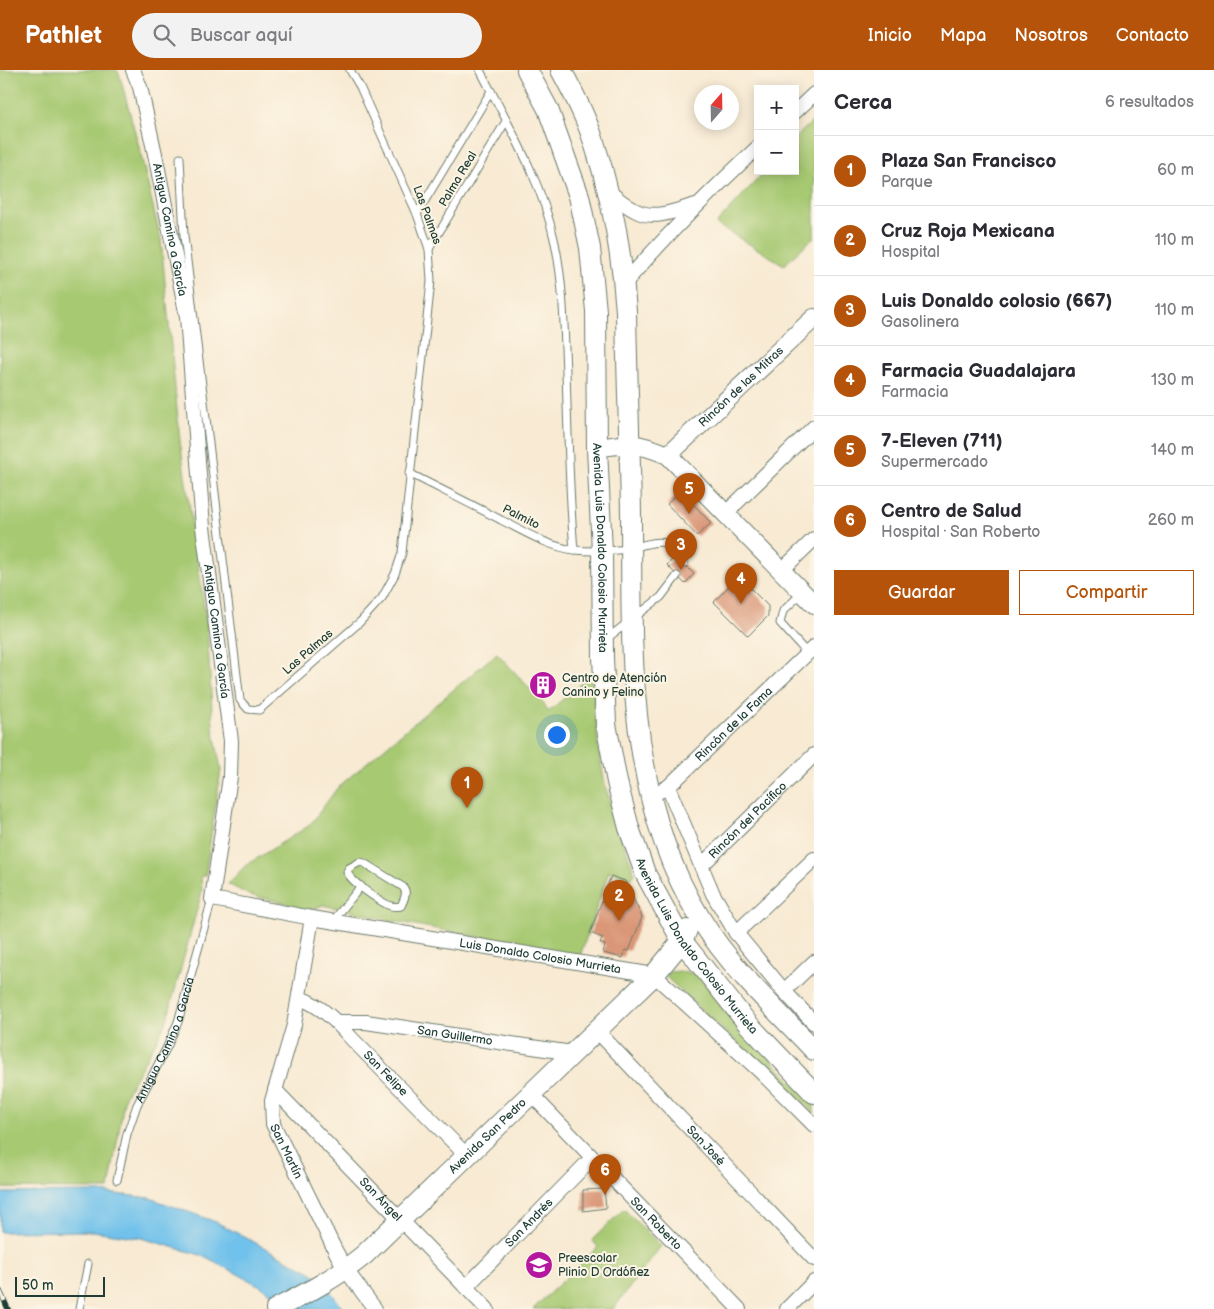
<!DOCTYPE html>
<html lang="es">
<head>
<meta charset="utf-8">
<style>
	:root { --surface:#fff; --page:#f2f2f3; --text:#2b2b33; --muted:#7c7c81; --line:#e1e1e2; --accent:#b45309 }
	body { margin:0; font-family:"Balsamiq Sans",sans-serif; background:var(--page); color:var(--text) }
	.controls { position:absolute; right:15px; top:15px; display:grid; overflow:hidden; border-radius:0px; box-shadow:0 2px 12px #0003 }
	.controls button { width:45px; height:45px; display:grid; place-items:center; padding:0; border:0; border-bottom:1px solid var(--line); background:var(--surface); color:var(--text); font:25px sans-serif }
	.compass { position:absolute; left:694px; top:15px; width:45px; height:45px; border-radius:50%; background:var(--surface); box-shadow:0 2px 12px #0003; rotate:20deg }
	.scale { position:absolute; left:15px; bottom:12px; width:90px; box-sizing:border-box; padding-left:5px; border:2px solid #1f3d34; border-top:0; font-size:14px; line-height:18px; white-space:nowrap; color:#1f3d34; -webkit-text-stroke:4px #fcf5e5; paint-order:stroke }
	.you { position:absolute; left:556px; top:664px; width:18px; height:18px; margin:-12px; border:4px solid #fff; border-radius:50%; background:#1a73e8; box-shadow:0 0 0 8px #1a73e833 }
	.badge { display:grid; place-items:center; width:32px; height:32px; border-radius:50%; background:var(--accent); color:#fff; font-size:16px; font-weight:700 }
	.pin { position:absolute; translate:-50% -41px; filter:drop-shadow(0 1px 2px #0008) }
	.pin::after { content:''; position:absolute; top:26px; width:18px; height:15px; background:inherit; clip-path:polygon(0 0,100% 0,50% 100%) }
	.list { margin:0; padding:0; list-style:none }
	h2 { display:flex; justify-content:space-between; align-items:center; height:65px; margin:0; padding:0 20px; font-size:21px }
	h2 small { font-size:16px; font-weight:400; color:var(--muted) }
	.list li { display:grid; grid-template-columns:32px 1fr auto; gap:15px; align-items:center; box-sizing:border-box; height:70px; padding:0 20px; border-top:1px solid var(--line) }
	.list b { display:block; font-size:19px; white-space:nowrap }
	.list p { margin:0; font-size:16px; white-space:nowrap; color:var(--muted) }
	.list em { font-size:16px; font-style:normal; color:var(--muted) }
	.actions { display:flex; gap:10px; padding:15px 20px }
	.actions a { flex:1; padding:11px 0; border:1px solid var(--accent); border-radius:0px; text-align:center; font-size:18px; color:var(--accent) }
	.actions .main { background:var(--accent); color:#fff }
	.icon { flex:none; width:28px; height:28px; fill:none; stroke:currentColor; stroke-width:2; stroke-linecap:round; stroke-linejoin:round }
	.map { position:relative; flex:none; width:814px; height:1239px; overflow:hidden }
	header { display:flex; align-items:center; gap:30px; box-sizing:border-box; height:70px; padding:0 25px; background:var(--accent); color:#fff }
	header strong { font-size:24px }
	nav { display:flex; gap:28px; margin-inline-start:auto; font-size:18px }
	.search { width:350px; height:45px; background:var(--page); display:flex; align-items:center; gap:12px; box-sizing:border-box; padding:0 18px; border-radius:28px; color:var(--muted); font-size:19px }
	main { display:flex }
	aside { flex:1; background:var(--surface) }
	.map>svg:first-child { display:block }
</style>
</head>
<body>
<header>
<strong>Pathlet</strong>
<div class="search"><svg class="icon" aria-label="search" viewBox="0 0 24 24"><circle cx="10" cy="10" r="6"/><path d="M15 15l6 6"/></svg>Buscar aquí</div>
<nav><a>Inicio</a><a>Mapa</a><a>Nosotros</a><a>Contacto</a></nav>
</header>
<main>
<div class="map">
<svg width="814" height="1239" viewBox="0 0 814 1239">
	<rect width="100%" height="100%" fill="#fcf5e5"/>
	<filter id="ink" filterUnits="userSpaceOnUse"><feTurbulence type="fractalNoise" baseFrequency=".02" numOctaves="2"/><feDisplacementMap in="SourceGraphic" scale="10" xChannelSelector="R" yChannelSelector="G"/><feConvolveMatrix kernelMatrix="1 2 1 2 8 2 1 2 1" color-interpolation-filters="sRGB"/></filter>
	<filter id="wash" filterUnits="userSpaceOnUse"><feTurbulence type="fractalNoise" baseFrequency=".0096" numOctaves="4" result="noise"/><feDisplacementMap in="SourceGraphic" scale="20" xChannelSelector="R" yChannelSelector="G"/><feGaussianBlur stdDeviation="1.12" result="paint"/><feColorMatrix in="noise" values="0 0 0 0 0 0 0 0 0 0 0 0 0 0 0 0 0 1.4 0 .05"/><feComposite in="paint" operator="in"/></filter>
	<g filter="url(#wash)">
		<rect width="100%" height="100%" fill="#f8ead3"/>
		<!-- green -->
		<g fill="#a7c972" stroke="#638353">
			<polygon points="0,0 117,0 119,3 138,73 161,170 180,371 207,556 213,657 221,700 205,806 201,806 202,821 166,953 125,1026 109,1119 0,1118"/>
			<polygon points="814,50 814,167 784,195 716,154 765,101 795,101 795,68"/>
			<path d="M497,583l47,51 4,8 38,-33 6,2c3,28 4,55 9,82 6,38 21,75 34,111l-4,5 -22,-8 -29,85 -191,-36 -66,-15 -16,6 -22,-8 -36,-8 -21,-11 17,-18 65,-41 28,-38z"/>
			<polygon points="681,901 696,904 778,997 814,1035 814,1044 777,1006 725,962 666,907 669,902"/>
			<polygon points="624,1139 661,1176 613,1239 533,1239 598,1177 592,1170"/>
		</g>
		<!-- water -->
		<polygon fill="#6fc1eb" stroke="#477f90" points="99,1122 150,1128 216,1152 311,1202 323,1212 344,1239 292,1239 262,1217 204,1186 141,1168 93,1161 0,1162 0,1123"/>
		<g id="blocks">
			<!-- building -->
			<g fill="#da9778">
				<polygon points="681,421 711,453 697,466 667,434"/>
				<polygon points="676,486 694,504 685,514 667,495"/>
				<polygon points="738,506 768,536 768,546 748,566 714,532"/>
				<polygon points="542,604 555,618 545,627 532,612"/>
				<polygon points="611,806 625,811 642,847 629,881 625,880 623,888 603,883 605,875 600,873 603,868 590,863"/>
				<polygon points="604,1119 606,1138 583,1141 583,1120"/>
			</g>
		</g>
	</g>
	<g filter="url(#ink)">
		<use href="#blocks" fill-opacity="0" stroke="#6b7a6c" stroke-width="1"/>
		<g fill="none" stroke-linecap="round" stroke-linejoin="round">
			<!-- service casing -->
			<g stroke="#6b7a6c" stroke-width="9">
				<g id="service">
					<path d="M480,0c29,56 62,111 75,173 9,43 9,86 11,129 2,59 3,119 8,178"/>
					<polyline points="180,88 184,166 240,630 248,639 259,640 360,552 382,528 395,504 402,483 431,211 429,179 417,144 360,17 350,0"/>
					<polyline points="417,144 491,21"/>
					<polyline points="429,179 506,51"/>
					<path d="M409,403c31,16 62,31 92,47 24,12 48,27 74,30 18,2 37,1 54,-1 6,-1 12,-4 18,-5 16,-4 38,-1 37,19"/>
					<polyline points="802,523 783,541 780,553 807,583"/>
					<polyline points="605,570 661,527 677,506"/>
					<path d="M360,792l4,1 39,24c5,6 1,12 -2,19 -5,1 -9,1 -13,-1 -10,-5 -37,-23 -41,-33l2,-4z"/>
					<polyline points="333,851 361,816"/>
					<path id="s1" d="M117,1110l10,-46 10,-29 30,-58 11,-25 34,-123"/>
					<polyline points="79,1239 88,1194"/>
				</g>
			</g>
			<!-- minor casing -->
			<g stroke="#6b7a6c" stroke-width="16">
				<g id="minor">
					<path id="s2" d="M133,0l7,17 15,67 32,163 16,210 28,214 -1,36 -18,122 100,19 342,57 106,96 54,54"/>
					<polyline points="795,42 814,24"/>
					<path d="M608,121c10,8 21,18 33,22 17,6 39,-4 55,-8"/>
					<path d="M624,214c42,-49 87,-93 134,-137"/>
					<polyline points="725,444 814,357"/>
					<polyline points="781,501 814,469"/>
					<polyline points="668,717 713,824 736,863 784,921 814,953"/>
					<path id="s3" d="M660,721l8,-4 146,-140"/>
					<path id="s4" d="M702,795l112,-110"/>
					<path id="s5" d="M312,848l-18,107 -22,76 1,23 63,128 10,18 29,39"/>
					<polyline points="736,863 814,789"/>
					<polyline points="784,921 814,892"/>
					<path id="s6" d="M300,928c23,9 36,23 52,41l115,117"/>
					<path id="s7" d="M337,952h29l206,31"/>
					<path id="s8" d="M597,961l217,228"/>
					<path id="s9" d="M275,1020l212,219"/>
					<path id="s10" d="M531,1024l208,215"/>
					<path id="s11" d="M466,1217l126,-129"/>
					<polyline points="787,1239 814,1212"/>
				</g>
			</g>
			<!-- tertiary casing -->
			<g stroke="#6b7a6c" stroke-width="20">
				<g id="tertiary">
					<path d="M597,378c32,-5 40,-6 71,7l146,149"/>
					<path id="s12" d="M668,385l146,-137"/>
				</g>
			</g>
			<!-- secondary casing -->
			<g stroke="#6b7a6c" stroke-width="22">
				<g id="secondary">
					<path id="s13" d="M527,0l21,39 16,45 15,42 11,52 6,63 1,137 5,103 1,106 3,67 11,58 12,46 16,45 37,68 66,83 66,69"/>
					<path d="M561,0c12,22 24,45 32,69 18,54 29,115 33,172 1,67 4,135 5,203 1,137 -6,282 69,404 30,49 74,90 114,132"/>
					<path id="s14" d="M276,1239c31,-16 61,-32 88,-54l290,-280 28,-34 5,-11"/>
				</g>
			</g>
			<!-- service -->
			<use href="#service" stroke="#fff" stroke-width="7"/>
			<!-- minor -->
			<use href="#minor" stroke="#fff" stroke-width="14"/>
			<!-- tertiary -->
			<use href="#tertiary" stroke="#fff" stroke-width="18"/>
			<!-- secondary -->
			<use href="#secondary" stroke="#fff" stroke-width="20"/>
			<!-- rail casing -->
			<g stroke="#1f3d34" stroke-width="5.5">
				<polyline id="rail" points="0,1221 8,1239"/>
			</g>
			<!-- rail -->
			<use href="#rail" stroke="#fcf5e5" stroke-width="4" stroke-dasharray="11" stroke-linecap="butt"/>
		</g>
	</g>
	<!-- icons -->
	<defs>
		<g id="building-disc" transform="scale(1.4375)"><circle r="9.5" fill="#b5179e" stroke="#fcf5e5"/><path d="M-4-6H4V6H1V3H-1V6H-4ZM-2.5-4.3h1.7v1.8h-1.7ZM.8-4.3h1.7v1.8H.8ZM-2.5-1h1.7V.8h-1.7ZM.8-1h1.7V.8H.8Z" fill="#fff"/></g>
		<g id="school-disc" transform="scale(1.4375)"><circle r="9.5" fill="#b5179e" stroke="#fcf5e5"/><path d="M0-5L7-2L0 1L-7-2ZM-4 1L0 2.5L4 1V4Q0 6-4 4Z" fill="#fff"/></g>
	</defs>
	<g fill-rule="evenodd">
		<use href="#building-disc" x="543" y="615"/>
		<use href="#school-disc" x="539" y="1195"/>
	</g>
	<g text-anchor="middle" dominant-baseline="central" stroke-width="4" stroke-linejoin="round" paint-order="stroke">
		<!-- street labels -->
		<g font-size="12" fill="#1f3d34" stroke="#fcf5e5">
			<text transform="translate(458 109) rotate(-59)">Palma Real</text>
			<text transform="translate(427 145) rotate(70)">Las Palmas</text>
			<text stroke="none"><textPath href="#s2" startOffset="164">Antiguo Camino a García</textPath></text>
			<text stroke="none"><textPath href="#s12" startOffset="100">Rincón de las Mitras</textPath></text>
			<text transform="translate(521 447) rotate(27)">Palmito</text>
			<text stroke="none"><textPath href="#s13" startOffset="490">Avenida Luis Donaldo Colosio Murrieta</textPath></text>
			<text stroke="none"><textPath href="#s2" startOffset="569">Antiguo Camino a García</textPath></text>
			<text transform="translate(308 582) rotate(-41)">Las Palmas</text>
			<text stroke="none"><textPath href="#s3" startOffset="100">Rincón de la Fama</textPath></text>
			<text stroke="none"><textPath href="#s4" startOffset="64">Rincón del Pacífico</textPath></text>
			<text stroke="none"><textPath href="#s13" startOffset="910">Avenida Luis Donaldo Colosio Murrieta</textPath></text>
			<text stroke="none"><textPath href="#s2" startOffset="1172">Luis Donaldo Colosio Murrieta</textPath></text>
			<text stroke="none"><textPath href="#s7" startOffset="119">San Guillermo</textPath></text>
			<text stroke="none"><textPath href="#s1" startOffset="149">Antiguo Camino a García</textPath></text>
			<text stroke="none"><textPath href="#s6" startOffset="115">San Felipe</textPath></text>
			<text stroke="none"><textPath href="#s14" startOffset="275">Avenida San Pedro</textPath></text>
			<text stroke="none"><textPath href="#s8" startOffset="158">San José</textPath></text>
			<text stroke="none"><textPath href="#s5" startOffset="241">San Martín</textPath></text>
			<text stroke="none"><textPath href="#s9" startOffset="152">San Ángel</textPath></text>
			<text stroke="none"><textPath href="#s11" startOffset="90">San Andrés</textPath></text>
			<text stroke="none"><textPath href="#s10" startOffset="180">San Roberto</textPath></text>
		</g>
		<!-- poi labels -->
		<g font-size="12" fill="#1f3d34" stroke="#fcf5e5" text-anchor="start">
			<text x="562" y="608">Centro de Atención<tspan x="562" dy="14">Canino y Felino</tspan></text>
			<text x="558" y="1188">Preescolar<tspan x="558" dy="14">Plinio D Ordóñez</tspan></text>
		</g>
	</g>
</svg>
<div class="controls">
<button>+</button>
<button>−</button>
</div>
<svg class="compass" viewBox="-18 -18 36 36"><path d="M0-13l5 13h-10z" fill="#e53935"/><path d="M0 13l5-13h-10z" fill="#7c7c81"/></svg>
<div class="scale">50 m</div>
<div class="you"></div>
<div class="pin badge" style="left:467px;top:738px">1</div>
<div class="pin badge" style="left:619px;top:851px">2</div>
<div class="pin badge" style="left:681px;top:500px">3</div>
<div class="pin badge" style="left:741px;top:534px">4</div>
<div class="pin badge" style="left:689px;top:444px">5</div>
<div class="pin badge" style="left:605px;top:1125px">6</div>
</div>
<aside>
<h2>Cerca<small>6 resultados</small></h2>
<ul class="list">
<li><span class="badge">1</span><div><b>Plaza San Francisco</b><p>Parque</p></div><em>60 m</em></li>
<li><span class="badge">2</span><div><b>Cruz Roja Mexicana</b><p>Hospital</p></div><em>110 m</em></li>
<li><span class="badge">3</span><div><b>Luis Donaldo colosio (667)</b><p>Gasolinera</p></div><em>110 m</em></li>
<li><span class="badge">4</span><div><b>Farmacia Guadalajara</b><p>Farmacia</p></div><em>130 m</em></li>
<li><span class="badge">5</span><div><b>7-Eleven (711)</b><p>Supermercado</p></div><em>140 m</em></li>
<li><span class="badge">6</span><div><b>Centro de Salud</b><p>Hospital · San Roberto</p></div><em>260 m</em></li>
</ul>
<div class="actions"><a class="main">Guardar</a><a>Compartir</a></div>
</aside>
</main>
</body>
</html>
